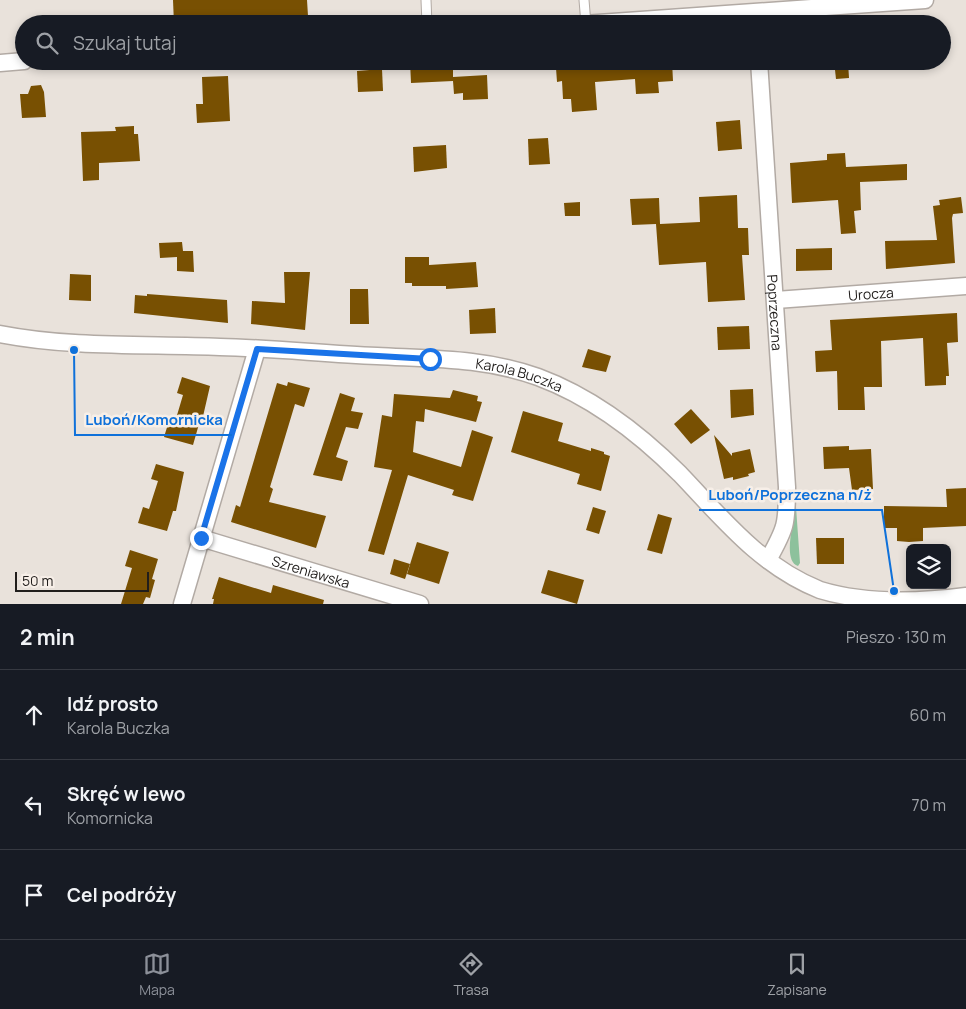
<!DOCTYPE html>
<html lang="pl">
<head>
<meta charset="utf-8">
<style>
	:root { --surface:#171b24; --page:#242831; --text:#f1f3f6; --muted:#9ea1a6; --line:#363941; --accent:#8c9099 }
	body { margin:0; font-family:Manrope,sans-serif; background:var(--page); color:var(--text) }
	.controls { position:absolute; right:15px; bottom:15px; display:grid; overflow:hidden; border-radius:8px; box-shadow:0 2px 8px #0003 }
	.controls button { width:45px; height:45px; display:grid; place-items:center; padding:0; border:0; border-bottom:1px solid var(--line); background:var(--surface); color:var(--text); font:25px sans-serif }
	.scale { position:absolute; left:15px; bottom:12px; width:134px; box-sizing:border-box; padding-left:5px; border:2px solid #211e1c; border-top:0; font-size:14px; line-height:18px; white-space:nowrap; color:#211e1c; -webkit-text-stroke:4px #f7efe8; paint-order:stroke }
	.stop { position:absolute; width:15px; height:15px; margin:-11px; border:4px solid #1a73e8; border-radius:50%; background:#fff }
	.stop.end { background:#1a73e8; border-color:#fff; box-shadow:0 1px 5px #0008 }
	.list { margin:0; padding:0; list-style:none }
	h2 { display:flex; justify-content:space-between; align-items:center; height:65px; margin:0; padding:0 20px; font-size:21px }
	h2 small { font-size:16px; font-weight:400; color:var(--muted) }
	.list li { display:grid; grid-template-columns:32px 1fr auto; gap:15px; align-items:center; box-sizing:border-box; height:90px; padding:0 20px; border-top:1px solid var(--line) }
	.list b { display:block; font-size:19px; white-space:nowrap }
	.list p { margin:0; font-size:16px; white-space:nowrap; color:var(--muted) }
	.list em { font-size:16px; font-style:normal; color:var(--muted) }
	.icon { flex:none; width:28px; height:28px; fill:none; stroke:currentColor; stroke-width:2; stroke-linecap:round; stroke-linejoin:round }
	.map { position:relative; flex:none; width:966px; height:604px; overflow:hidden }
	.search { position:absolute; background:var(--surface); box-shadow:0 2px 8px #0003; left:15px; right:15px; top:15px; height:55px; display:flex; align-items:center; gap:12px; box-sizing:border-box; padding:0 18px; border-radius:28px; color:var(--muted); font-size:19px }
	.sheet { height:335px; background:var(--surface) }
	nav { display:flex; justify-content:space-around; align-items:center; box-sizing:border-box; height:70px; border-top:1px solid var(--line); background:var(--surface); font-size:14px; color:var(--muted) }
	nav a { display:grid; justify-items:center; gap:2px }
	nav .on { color:var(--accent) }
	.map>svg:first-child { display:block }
</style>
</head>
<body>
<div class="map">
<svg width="966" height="604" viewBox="0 0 966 604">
	<rect width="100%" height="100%" fill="#e9e2db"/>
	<!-- green -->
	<path fill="#8dc19c" d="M796,507l4,56 -2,3c-16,-5 -4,-45 -2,-59z"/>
	<!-- building -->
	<g fill="#785002">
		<polygon points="173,0 307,0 308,16 174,24"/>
		<polygon points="410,61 453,61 453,77 487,75 488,99 463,100 463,93 454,94 453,81 411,83"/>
		<polygon points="563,61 672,61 673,81 658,82 659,93 636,94 635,79 595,82 597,110 572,112 571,99 563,99 562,81 557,82 556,68 563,68"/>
		<polygon points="834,61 848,61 849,78 836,79"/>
		<polygon points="382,69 383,91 358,92 357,71"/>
		<polygon points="228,76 230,121 197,123 196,104 203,104 202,77"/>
		<polygon points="41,85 44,92 46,117 22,118 20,94 28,94 31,86"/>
		<polygon points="740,120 742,149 718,151 716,122"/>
		<polygon points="134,126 134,134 138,134 140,161 99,163 99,180 83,181 81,132 116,131 115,127"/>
		<polygon points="548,138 550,164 529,165 528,139"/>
		<polygon points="446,145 447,168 414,172 413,147"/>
		<polygon points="845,153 846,167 907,164 907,180 860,182 861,210 854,211 856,233 841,234 838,200 792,203 790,163 827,160 827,154"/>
		<polygon points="737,195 738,228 748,228 749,255 742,255 745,300 708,302 706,262 659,265 656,224 632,225 630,199 659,198 660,224 700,222 699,197"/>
		<polygon points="961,197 963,213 953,214 952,218 955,263 886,269 885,241 937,240 933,206 940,205 939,200"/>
		<polygon points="580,202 580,216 565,216 564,203"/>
		<polygon points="182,242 183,251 193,251 194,272 177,271 177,257 160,258 159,243"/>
		<polygon points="832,248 832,270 796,271 796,249"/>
		<polygon points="405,257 429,257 429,265 476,262 478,287 446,289 446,286 412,286 412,283 405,283"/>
		<polygon points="284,272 310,272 305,330 251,324 252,301 285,303"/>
		<polygon points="70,274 91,275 91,301 69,300"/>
		<polygon points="350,289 368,289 369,324 350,324"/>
		<polygon points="147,294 227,300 228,323 134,313 135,295 147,296"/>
		<polygon points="495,308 496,333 470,334 469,310"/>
		<polygon points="957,313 958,342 947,343 949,376 946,376 946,385 925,386 923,338 881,341 882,387 864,387 865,410 838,410 837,371 816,372 815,351 832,350 830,320"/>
		<polygon points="749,326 750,349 718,350 717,327"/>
		<polygon points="588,349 611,356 606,372 582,367"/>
		<polygon points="182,377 210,386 201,425 199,424 193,445 164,437 169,421 175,422 183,395 177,393"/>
		<polygon points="288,382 310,388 304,407 295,404 270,487 273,489 269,502 326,516 316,548 231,522 236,505 240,507 277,383 287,386"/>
		<polygon points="753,389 754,415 731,418 730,390"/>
		<polygon points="453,390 478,396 477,401 482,402 476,422 425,409 424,422 416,421 413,452 461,467 472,430 493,437 473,501 452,495 454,490 408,475 384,555 368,551 392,470 374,467 382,415 392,417 394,394 450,398"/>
		<polygon points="340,393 355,398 351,411 363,413 358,429 346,427 336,457 348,461 342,481 313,475"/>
		<polygon points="691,409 710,430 691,444 674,424"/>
		<polygon points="523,411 563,423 558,441 591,451 591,448 604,452 604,454 610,456 601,491 577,484 580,474 511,452"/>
		<polygon points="714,435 732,456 732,453 750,449 755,472 748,474 749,476 733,480 733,477 724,479"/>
		<polygon points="849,446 849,450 871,449 873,489 852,490 849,468 824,469 823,447"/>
		<polygon points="156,464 184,472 176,511 173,511 167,531 138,523 143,507 149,509 158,481 151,479"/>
		<polygon points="966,488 966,526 923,528 923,541 909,542 897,541 897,528 884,528 884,506 947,507 946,489"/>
		<polygon points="593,507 606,511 599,534 586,530"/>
		<polygon points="658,514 672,518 662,554 647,550"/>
		<polygon points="816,538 844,538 844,564 817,564"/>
		<polygon points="417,542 449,552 439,584 407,574"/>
		<polygon points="130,550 158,559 152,579 155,580 150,598 146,597 143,604 121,604 132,568 125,566"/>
		<polygon points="394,559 410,564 405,579 390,574"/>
		<polygon points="548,570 584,580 577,604 541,593"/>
		<polygon points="219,577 271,593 273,585 324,600 323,604 213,604 214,599 212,599"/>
	</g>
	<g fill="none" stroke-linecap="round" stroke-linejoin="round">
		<!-- service casing -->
		<g stroke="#b2aaa4" stroke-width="11">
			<g id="service">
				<polyline points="426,0 427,24"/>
				<polyline points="584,0 586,24"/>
			</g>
		</g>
		<!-- minor casing -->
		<g stroke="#b2aaa4" stroke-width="19">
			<g id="minor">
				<polyline points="584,24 925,0"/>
				<path id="s1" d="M759,61l28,426c0,37 -1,41 -19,73"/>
				<polyline points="0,63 24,61"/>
				<path id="s2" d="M776,300l190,-14"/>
				<path id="s3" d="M0,334c72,14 147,10 220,13 52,1 105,7 157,9 55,3 109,2 161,21 54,20 101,56 142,97 43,45 80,92 140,116 46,14 99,12 146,6"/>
				<path id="s4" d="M201,538l219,66"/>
				<polyline points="182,604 257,349"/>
			</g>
		</g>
		<!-- service -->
		<use href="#service" stroke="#fff" stroke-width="9"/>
		<!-- minor -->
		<use href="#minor" stroke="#fff" stroke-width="16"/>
	</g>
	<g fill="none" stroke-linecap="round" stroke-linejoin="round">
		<!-- route -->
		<polyline stroke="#1a73e8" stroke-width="6" points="201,538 257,349 430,359"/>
	</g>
	<g text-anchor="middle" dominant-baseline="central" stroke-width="5" stroke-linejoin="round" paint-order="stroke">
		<!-- street labels -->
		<g font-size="14" fill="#211e1c" stroke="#f7efe8">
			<text stroke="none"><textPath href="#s2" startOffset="95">Urocza</textPath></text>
			<text stroke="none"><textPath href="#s1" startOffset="252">Poprzeczna</textPath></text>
			<text stroke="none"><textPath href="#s3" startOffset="522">Karola Buczka</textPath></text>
			<text stroke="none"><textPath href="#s4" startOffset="115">Szreniawska</textPath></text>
		</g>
	</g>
	<!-- callouts -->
	<path fill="none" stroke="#0f71da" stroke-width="2" d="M74 350L75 435H232M894 591L882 510H699"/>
	<g fill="#0f71da" stroke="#f7efe8" stroke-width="2">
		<circle cx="74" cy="350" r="5"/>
		<circle cx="894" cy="591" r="5"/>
	</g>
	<g font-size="15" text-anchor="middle" font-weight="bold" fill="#0f71da" stroke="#f7efe8" stroke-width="5" stroke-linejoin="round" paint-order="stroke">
		<text x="154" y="425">Luboń/Komornicka</text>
		<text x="790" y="500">Luboń/Poprzeczna n/ż</text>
	</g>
</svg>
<div class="controls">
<button><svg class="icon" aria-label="layers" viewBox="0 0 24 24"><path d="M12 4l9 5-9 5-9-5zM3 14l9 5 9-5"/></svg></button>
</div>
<div class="scale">50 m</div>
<div class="stop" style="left:430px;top:359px"></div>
<div class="stop end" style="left:201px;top:538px"></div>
<div class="search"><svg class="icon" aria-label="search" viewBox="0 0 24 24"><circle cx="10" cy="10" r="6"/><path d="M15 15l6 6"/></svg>Szukaj tutaj</div>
</div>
<section class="sheet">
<h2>2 min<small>Pieszo · 130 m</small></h2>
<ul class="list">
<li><svg class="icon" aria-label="ahead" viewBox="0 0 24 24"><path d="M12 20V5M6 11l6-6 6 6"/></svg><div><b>Idź prosto</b><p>Karola Buczka</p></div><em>60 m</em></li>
<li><svg class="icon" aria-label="left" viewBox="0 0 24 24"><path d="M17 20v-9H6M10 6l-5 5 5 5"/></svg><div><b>Skręć w lewo</b><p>Komornicka</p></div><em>70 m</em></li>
<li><svg class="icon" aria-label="arrive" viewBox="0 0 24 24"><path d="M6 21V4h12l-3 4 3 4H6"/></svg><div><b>Cel podróży</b></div></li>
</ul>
</section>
<nav>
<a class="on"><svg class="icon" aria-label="map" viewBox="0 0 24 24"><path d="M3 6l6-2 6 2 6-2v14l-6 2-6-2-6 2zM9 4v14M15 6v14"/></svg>Mapa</a>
<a><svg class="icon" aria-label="directions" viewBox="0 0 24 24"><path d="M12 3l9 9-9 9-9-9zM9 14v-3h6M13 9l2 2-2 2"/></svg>Trasa</a>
<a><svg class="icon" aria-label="saved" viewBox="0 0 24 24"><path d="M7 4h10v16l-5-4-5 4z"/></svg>Zapisane</a>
</nav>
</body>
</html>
